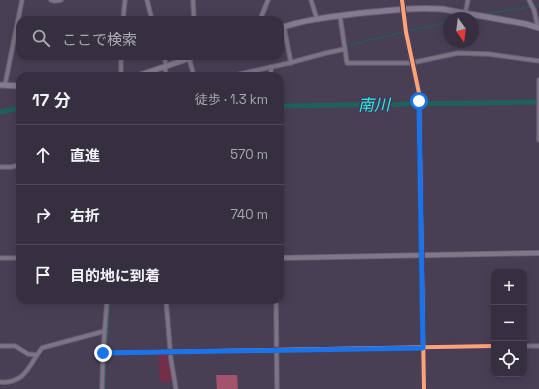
<!DOCTYPE html>
<html lang="ja">
<head>
<meta charset="utf-8">
<style>
	:root { --surface:#362f40; --page:#3d3747; --text:#f1f3f6; --muted:#aaa9b1; --line:#504a59 }
	body { margin:0; font-family:"Space Grotesk","Noto Sans JP",sans-serif; background:var(--page); color:var(--text) }
	.controls { position:absolute; right:12px; bottom:12px; display:grid; overflow:hidden; border-radius:8px; box-shadow:0 2px 10px #0003 }
	.controls button { width:36px; height:36px; display:grid; place-items:center; padding:0; border:0; border-bottom:1px solid var(--line); background:var(--surface); color:var(--text); font:20px sans-serif }
	.compass { position:absolute; left:443px; top:12px; width:36px; height:36px; border-radius:50%; background:var(--surface); box-shadow:0 2px 10px #0003; rotate:166deg }
	.stop { position:absolute; width:12px; height:12px; margin:-9px; border:3px solid #1a73e8; border-radius:50%; background:#fff }
	.stop.end { background:#1a73e8; border-color:#fff; box-shadow:0 1px 4px #0008 }
	.list { margin:0; padding:0; list-style:none }
	h2 { display:flex; justify-content:space-between; align-items:center; height:52px; margin:0; padding:0 16px; font-size:17px }
	h2 small { font-size:13px; font-weight:400; color:var(--muted) }
	.list li { display:grid; grid-template-columns:26px 1fr auto; gap:12px; align-items:center; box-sizing:border-box; height:60px; padding:0 16px; border-top:1px solid var(--line) }
	.list b { display:block; font-size:15px; white-space:nowrap }
	.list em { font-size:13px; font-style:normal; color:var(--muted) }
	.icon { flex:none; width:22px; height:22px; fill:none; stroke:currentColor; stroke-width:2; stroke-linecap:round; stroke-linejoin:round }
	.map { position:relative; flex:none; width:539px; height:389px; overflow:hidden }
	.search { position:absolute; background:var(--surface); box-shadow:0 2px 10px #0003; left:16px; top:16px; width:268px; height:44px; display:flex; align-items:center; gap:10px; box-sizing:border-box; padding:0 14px; border-radius:12px; color:var(--muted); font-size:15px }
	.panel { position:absolute; background:var(--surface); box-shadow:0 2px 10px #0003; left:16px; top:72px; width:268px; height:232px; border-radius:12px }
	.map>svg:first-child { display:block }
</style>
</head>
<body>
<div class="map">
<svg width="539" height="389" viewBox="0 0 539 389">
	<rect width="100%" height="100%" fill="#483f55"/>
	<!-- green -->
	<polygon fill="#722f47" points="158,354 169,355 174,381 160,382"/>
	<!-- forest -->
	<polygon fill="#a2546c" points="216,375 237,375 238,389 217,389"/>
	<g fill="none" stroke-linecap="round" stroke-linejoin="round">
		<!-- stream -->
		<g stroke="#1f615a" stroke-width="1">
			<polyline points="534,6 539,5"/>
			<polyline points="484,14 531,7"/>
			<polyline points="464,18 467,16"/>
			<polyline points="408,31 449,22"/>
			<polyline points="346,46 403,32"/>
			<polyline points="335,49 343,47"/>
			<polyline points="273,68 273,76"/>
			<polyline points="105,389 106,355 110,300"/>
		</g>
		<!-- river -->
		<g stroke="#1f615a" stroke-width="5">
			<polyline points="280,106 539,102"/>
			<polyline points="0,112 20,108"/>
		</g>
		<!-- street casing -->
		<g stroke="#675e72" stroke-width="5.5">
			<g id="street">
				<polyline points="51,0 55,1 61,0"/>
				<polyline points="147,0 152,20"/>
				<polyline points="193,0 194,20"/>
				<polyline points="311,0 317,19"/>
				<polyline points="529,0 534,10 538,28"/>
				<polyline points="465,14 468,0"/>
				<polyline points="340,16 347,63 411,63 458,53 488,54 539,61"/>
				<polyline points="123,20 125,0"/>
				<polyline points="260,20 268,0"/>
				<polyline points="284,27 291,63"/>
				<polyline points="164,56 166,65 165,76"/>
				<polyline points="189,58 194,76"/>
				<polyline points="271,67 271,76"/>
				<polyline points="121,76 121,56"/>
				<polyline points="231,76 289,63 326,53 345,49"/>
				<polyline points="539,80 539,140"/>
				<polyline points="5,85 22,0"/>
				<polyline points="0,167 11,167 20,165"/>
				<polyline points="0,258 20,258"/>
				<polyline points="166,300 171,360 176,389"/>
				<polyline points="276,300 277,389"/>
				<polyline points="0,346 15,346 28,354 37,355 42,348 49,346 105,331"/>
				<polyline points="524,346 539,346"/>
				<polyline points="103,353 494,346"/>
				<path d="M0,382c21,2 27,-11 37,-27"/>
				<polyline points="102,389 103,353 107,300"/>
			</g>
		</g>
		<!-- secondary casing -->
		<g stroke="#675e72" stroke-width="6">
			<g id="secondary">
				<polyline points="402,0 406,32 419,93 424,389"/>
				<polyline points="280,258 539,253"/>
			</g>
		</g>
		<!-- primary casing -->
		<g stroke="#675e72" stroke-width="7">
			<g id="primary">
				<path d="M280,28c24,-8 48,-11 73,-14 30,-3 59,-7 89,-5l84,15 13,4"/>
				<polyline points="137,76 196,56"/>
				<polyline points="0,85 20,86"/>
			</g>
		</g>
		<!-- street -->
		<use href="#street" stroke="#7b7485" stroke-width="3.5"/>
		<!-- secondary -->
		<use href="#secondary" stroke="#7f7889" stroke-width="4.5"/>
		<!-- primary -->
		<use href="#primary" stroke="#847c8e" stroke-width="5"/>
		<!-- cycleway casing -->
		<g stroke="#47365e" stroke-width="6">
			<g id="cycleway">
				<polyline points="402,0 406,32 419,93 424,389"/>
				<polyline points="103,353 494,346"/>
			</g>
		</g>
		<!-- cycleway -->
		<use href="#cycleway" stroke="#fda474" stroke-width="4"/>
	</g>
	<g fill="none" stroke-linecap="round" stroke-linejoin="round">
		<!-- route -->
		<polyline stroke="#1a73e8" stroke-width="5" points="103,353 423,348 419,101"/>
	</g>
	<g text-anchor="middle" dominant-baseline="central" stroke-width="3" stroke-linejoin="round" paint-order="stroke">
		<!-- water labels -->
		<g font-size="16" font-style="italic" fill="#24f1db" stroke="#47365e">
			<text transform="translate(374 105) rotate(-1)">南川</text>
		</g>
	</g>
</svg>
<div class="controls">
<button>+</button>
<button>−</button>
<button><svg class="icon" aria-label="locate" viewBox="0 0 24 24"><circle cx="12" cy="12" r="6"/><path d="M12 2v4M12 18v4M2 12h4M18 12h4"/></svg></button>
</div>
<svg class="compass" viewBox="-18 -18 36 36"><path d="M0-13l5 13h-10z" fill="#e53935"/><path d="M0 13l5-13h-10z" fill="#aaa9b1"/></svg>
<div class="stop" style="left:419px;top:101px"></div>
<div class="stop end" style="left:103px;top:353px"></div>
<div class="search"><svg class="icon" aria-label="search" viewBox="0 0 24 24"><circle cx="10" cy="10" r="6"/><path d="M15 15l6 6"/></svg>ここで検索</div>
<section class="panel">
<h2>17 分<small>徒歩 · 1.3 km</small></h2>
<ul class="list">
<li><svg class="icon" aria-label="ahead" viewBox="0 0 24 24"><path d="M12 20V5M6 11l6-6 6 6"/></svg><div><b>直進</b></div><em>570 m</em></li>
<li><svg class="icon" aria-label="right" viewBox="0 0 24 24"><path d="M7 20v-9h11M14 6l5 5-5 5"/></svg><div><b>右折</b></div><em>740 m</em></li>
<li><svg class="icon" aria-label="arrive" viewBox="0 0 24 24"><path d="M6 21V4h12l-3 4 3 4H6"/></svg><div><b>目的地に到着</b></div></li>
</ul>
</section>
</div>
</body>
</html>
